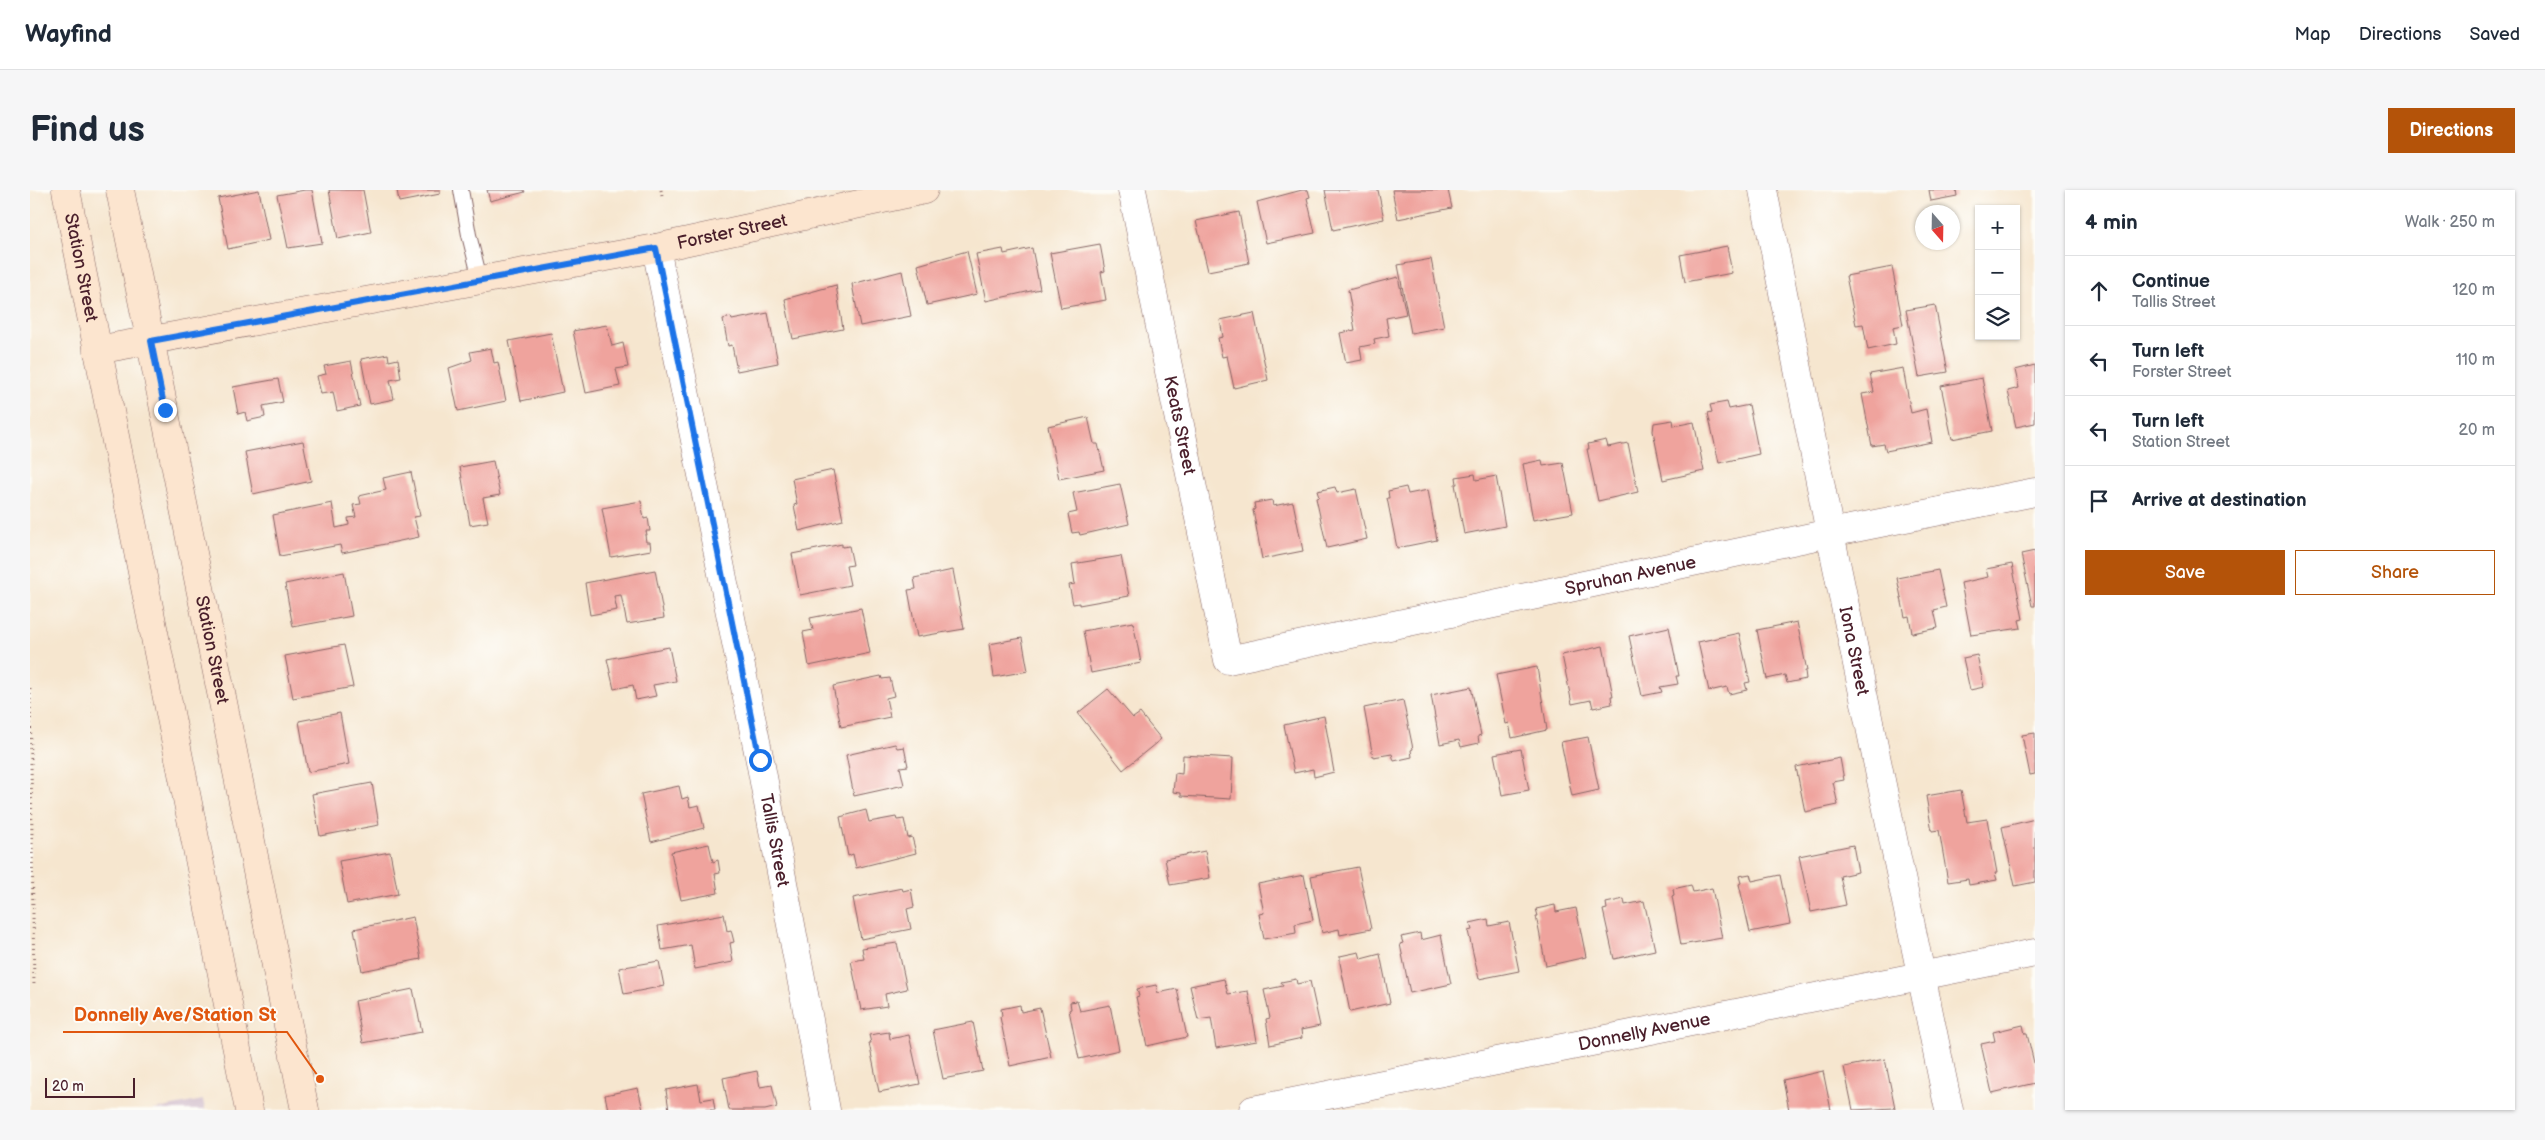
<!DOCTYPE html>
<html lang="en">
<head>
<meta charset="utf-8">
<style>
	:root { --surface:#fff; --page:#f6f6f7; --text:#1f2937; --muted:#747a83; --line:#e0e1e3; --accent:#b45309 }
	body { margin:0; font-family:"Balsamiq Sans",sans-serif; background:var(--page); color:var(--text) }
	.controls { position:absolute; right:15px; top:15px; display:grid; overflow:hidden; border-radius:0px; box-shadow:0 1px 4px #0004 }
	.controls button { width:45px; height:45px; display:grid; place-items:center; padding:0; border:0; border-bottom:1px solid var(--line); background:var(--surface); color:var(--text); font:25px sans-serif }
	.compass { position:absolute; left:1885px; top:15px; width:45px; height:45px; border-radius:50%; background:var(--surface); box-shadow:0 1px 4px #0004; rotate:160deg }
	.scale { position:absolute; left:15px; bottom:12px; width:90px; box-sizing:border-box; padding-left:5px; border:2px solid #4a1f2b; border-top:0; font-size:14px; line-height:18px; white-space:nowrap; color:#4a1f2b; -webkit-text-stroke:4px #fdfcf7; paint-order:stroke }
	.stop { position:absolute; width:15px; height:15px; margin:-11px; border:4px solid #1a73e8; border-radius:50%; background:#fff }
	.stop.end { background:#1a73e8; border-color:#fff; box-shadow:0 1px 5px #0008 }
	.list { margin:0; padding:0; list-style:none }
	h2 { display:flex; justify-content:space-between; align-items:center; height:65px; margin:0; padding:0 20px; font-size:21px }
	h2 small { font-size:16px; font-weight:400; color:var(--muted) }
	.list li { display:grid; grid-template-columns:32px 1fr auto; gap:15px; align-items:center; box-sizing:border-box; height:70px; padding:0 20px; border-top:1px solid var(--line) }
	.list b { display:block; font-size:19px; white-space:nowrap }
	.list p { margin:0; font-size:16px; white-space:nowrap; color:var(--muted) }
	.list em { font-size:16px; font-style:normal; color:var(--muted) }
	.actions { display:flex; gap:10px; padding:15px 20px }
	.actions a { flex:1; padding:11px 0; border:1px solid var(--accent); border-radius:0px; text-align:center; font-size:18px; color:var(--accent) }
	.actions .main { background:var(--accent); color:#fff }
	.icon { flex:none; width:28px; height:28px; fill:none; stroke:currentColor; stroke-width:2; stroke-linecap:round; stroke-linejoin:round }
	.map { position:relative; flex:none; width:2005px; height:920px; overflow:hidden; border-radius:0px }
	header { display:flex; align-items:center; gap:30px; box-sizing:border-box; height:70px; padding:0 25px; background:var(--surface); border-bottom:1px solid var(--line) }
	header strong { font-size:24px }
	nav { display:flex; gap:28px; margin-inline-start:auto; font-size:18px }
	.intro { display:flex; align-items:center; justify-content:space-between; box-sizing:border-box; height:120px; padding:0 30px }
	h1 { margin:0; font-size:35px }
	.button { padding:12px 22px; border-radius:0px; background:var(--accent); color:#fff; font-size:18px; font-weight:700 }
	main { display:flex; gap:30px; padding:0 30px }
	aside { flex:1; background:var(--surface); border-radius:0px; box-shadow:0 1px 4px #0004 }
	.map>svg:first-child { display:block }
</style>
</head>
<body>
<header>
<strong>Wayfind</strong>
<nav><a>Map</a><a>Directions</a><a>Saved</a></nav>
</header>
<div class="intro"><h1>Find us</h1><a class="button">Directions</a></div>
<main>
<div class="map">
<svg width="2005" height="920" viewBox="0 0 2005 920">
	<rect width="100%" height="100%" fill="#fdfcf7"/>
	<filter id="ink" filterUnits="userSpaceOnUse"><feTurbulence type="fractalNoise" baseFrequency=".02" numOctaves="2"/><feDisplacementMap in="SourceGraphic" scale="10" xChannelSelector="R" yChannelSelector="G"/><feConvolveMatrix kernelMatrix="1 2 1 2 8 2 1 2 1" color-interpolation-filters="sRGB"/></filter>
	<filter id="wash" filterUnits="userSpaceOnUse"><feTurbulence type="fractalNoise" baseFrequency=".0096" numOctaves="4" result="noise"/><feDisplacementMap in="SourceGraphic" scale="20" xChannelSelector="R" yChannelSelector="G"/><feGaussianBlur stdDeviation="1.12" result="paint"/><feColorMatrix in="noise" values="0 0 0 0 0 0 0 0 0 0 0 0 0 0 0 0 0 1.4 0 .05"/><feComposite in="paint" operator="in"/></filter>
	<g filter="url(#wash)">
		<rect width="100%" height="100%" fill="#f6e6cf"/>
		<!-- industrial -->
		<polygon fill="#d1bdcc" points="173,910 175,920 123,920"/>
		<g id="blocks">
			<!-- building -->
			<g fill="#efa39d">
				<polygon points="229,0 239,50 198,59 188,8"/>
				<polygon points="275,0 282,0 292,53 258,58 247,5"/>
				<polygon points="299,0 333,0 341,42 308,49"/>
				<polygon points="367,0 410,0 410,4 369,12"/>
				<polygon points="457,0 494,0 495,2 460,11"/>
				<polygon points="1272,0 1278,0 1280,7 1277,8 1285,43 1236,53 1227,12"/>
				<polygon points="1295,0 1348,0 1354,29 1303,40"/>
				<polygon points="1362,0 1418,0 1422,18 1368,29"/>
				<polygon points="1899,0 1926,0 1927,6 1901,11"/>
				<polygon points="1209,22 1219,73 1178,81 1166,31"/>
				<polygon points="1070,54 1075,81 1071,82 1076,110 1031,118 1020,63"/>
				<polygon points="1697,56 1702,83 1655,92 1650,65"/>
				<polygon points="1002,58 1010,99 956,111 946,64 973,59 974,64"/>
				<polygon points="937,61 947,104 897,115 888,75"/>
				<polygon points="1401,69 1414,137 1381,143 1368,75"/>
				<polygon points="1862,77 1873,135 1863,137 1866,154 1838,160 1833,134 1826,135 1816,86"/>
				<polygon points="872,81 881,126 830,136 822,94"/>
				<polygon points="1368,87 1376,124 1356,128 1359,146 1344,149 1345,154 1330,157 1332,170 1316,173 1310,143 1325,140 1318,100"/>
				<polygon points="806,95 813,139 763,149 755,109"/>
				<polygon points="1905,115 1918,182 1889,187 1876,120"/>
				<polygon points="738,123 748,173 707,181 702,155 698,156 693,129 701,127 702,130"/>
				<polygon points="1224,123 1238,190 1204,198 1197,166 1192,167 1188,148 1193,147 1190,130"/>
				<polygon points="577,135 582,156 593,153 598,177 586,179 590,196 556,203 543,141"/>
				<polygon points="521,143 533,202 491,211 479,151"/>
				<polygon points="461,158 464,173 468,172 476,211 428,221 419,178 442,170 440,162"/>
				<polygon points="358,164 359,171 368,169 371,188 360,190 364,209 340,214 331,169"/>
				<polygon points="321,171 330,216 307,221 303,202 291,204 287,186 296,184 294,176"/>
				<polygon points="2005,175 2005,233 1986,237 1978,201 1989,198 1985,180"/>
				<polygon points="1873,178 1881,223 1896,219 1902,252 1856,261 1854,254 1842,256 1832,204 1844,202 1840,184"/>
				<polygon points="1952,188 1962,241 1922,249 1911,196"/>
				<polygon points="248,189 253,212 233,216 235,227 217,231 215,222 208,224 203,197"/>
				<polygon points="1697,212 1699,219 1719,215 1729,264 1689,273 1678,223 1682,222 1680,215"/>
				<polygon points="1058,227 1064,254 1068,254 1074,280 1029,289 1018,236"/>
				<polygon points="1643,230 1644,236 1664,232 1674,281 1633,290 1623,241 1624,233"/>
				<polygon points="1576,250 1578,257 1598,253 1608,302 1568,311 1557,259 1559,259 1558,254"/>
				<polygon points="273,251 281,291 223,304 215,262"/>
				<polygon points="1512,270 1513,276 1533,273 1543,323 1503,330 1493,274"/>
				<polygon points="463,271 470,305 453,308 458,332 440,335 430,277"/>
				<polygon points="803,280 813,330 769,341 764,315 767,314 762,289"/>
				<polygon points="381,282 390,326 384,327 389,347 312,363 310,355 250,366 243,325 302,313 306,338 319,335 318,328 326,327 323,315 331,314 329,306 356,300 353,288"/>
				<polygon points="1445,284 1446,290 1466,286 1475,336 1434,344 1425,294 1427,294 1426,287"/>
				<polygon points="1090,294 1099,334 1050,345 1049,342 1042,343 1038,324 1047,322 1043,303"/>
				<polygon points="1305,297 1307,303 1326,299 1337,349 1297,358 1286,308 1289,307 1287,301"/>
				<polygon points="1376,297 1378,304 1398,300 1407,350 1367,358 1357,308 1359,308 1358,301"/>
				<polygon points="1242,310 1243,316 1263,312 1273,361 1232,369 1223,320 1225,319 1224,313"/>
				<polygon points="611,311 614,329 618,328 620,341 616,341 617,345 615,345 616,352 620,352 621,360 581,367 572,318"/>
				<polygon points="812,354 812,357 819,356 823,375 816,376 820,395 770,405 762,364"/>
				<polygon points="2005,361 2005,416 2002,416 1991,364"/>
				<polygon points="1091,366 1099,406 1049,415 1049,413 1043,414 1039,395 1045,394 1042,374"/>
				<polygon points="1982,374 1993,429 1989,430 1991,438 1941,445 1931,393 1958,387 1956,379"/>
				<polygon points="625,380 634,428 597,434 591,405 584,406 587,420 560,425 555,393"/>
				<polygon points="923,380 934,439 887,447 878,400 886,399 884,388"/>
				<polygon points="1908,380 1916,417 1904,420 1908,438 1882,443 1879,426 1875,427 1867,388"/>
				<polygon points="314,382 322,426 263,437 255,394"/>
				<polygon points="831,418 840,463 779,476 773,442 783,440 780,428"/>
				<polygon points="1103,432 1111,473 1061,483 1053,441"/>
				<polygon points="1767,432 1777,481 1775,481 1776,489 1757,493 1755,485 1737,489 1727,440"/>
				<polygon points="1639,437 1649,486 1646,486 1648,494 1630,497 1632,502 1612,506 1599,446"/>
				<polygon points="1709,443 1720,492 1715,493 1717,500 1699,504 1697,497 1679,501 1668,452"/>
				<polygon points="992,448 998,481 964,487 959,454"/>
				<polygon points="314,455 323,497 263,508 255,466"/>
				<polygon points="1573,456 1583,506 1581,506 1582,514 1563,518 1561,510 1542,514 1532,465"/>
				<polygon points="639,457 646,491 623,495 626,506 606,510 603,495 584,499 577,469"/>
				<polygon points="1947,465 1954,497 1940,500 1933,468"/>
				<polygon points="1507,477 1517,540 1482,548 1479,533 1476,534 1466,485"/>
				<polygon points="851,486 852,489 860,488 864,506 856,508 860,527 811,537 803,496"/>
				<polygon points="1441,497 1451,545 1448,546 1449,553 1431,557 1429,550 1410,554 1401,505"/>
				<polygon points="1078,499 1103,528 1110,523 1131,549 1093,580 1048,523"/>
				<polygon points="1373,510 1383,559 1381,560 1382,567 1364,571 1362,564 1343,567 1334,518"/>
				<polygon points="310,523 319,574 278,582 269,531"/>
				<polygon points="1294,526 1304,582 1284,587 1283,579 1264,583 1254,535"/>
				<polygon points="2005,543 2005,584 2000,585 1992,545"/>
				<polygon points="1558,547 1569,600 1542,606 1531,552"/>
				<polygon points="865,554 867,558 874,557 878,576 870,577 874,595 824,606 816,565"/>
				<polygon points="1491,559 1499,600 1472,605 1464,564"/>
				<polygon points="1153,565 1203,568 1201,609 1151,606 1151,603 1143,602 1145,583 1152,584"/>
				<polygon points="1810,568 1814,590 1803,592 1808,615 1775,622 1766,577"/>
				<polygon points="342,593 349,635 290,646 282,604"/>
				<polygon points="649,596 652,609 658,607 660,617 669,615 674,638 621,652 611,604"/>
				<polygon points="1931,600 1937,632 1957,629 1967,683 1965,683 1967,690 1939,695 1938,689 1918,692 1909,640 1902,641 1896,606"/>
				<polygon points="836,620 839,632 866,627 867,630 874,629 878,648 882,647 886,663 826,678 823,664 818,666 810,627"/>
				<polygon points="2005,629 2005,692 1985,696 1972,637"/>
				<polygon points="679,654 683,672 688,670 690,683 685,684 688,703 651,710 641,662"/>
				<polygon points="1823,655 1828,682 1810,686 1816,715 1781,722 1769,666"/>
				<polygon points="1175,661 1180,688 1140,695 1135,669"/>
				<polygon points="360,662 368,704 317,714 309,671"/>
				<polygon points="1328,677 1341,739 1310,745 1309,739 1292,743 1281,686"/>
				<polygon points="1720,684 1722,691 1750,685 1760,734 1720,742 1709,694 1711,693 1709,686"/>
				<polygon points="1274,685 1283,730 1265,734 1266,743 1234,749 1229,724 1234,723 1228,694"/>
				<polygon points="1661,695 1663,702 1682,698 1692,748 1651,755 1642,706 1644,705 1643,699"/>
				<polygon points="872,698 873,701 881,699 884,717 877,719 881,739 831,749 823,708"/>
				<polygon points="1594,709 1595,715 1614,711 1625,760 1584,769 1573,720 1577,719 1576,713"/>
				<polygon points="1525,715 1526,722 1546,718 1556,767 1516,776 1506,726 1508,726 1506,719"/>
				<polygon points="694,724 697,741 701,740 704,752 700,753 703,772 665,779 661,755 632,760 628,736"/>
				<polygon points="383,727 391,769 332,781 324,739"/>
				<polygon points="1458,729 1459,736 1479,732 1489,781 1449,789 1438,741 1442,740 1440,733"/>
				<polygon points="1390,743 1391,750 1411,745 1421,794 1380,803 1370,754 1373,753 1371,747"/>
				<polygon points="867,753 877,799 855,804 857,816 831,820 821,771 834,769 832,758"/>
				<polygon points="1329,762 1331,769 1350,764 1360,813 1320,822 1310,773 1310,766"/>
				<polygon points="629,771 634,796 594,804 589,778"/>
				<polygon points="1194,789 1198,804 1218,801 1227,851 1186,858 1181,828 1168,830 1160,796"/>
				<polygon points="1266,789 1267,794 1280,791 1290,836 1271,840 1272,848 1240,855 1236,829 1240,828 1234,800 1253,796 1251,792"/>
				<polygon points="1126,795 1128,803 1147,799 1157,847 1117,856 1106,807 1109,806 1107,799"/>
				<polygon points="383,799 392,842 333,853 325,811"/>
				<polygon points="1047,811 1050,821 1080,815 1089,860 1049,869 1039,820 1041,819 1040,812"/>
				<polygon points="990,815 991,822 1010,818 1021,867 980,876 970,827 972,826 971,819"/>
				<polygon points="943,832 953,881 913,889 903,840"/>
				<polygon points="1993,835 1995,844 1997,844 2005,877 2005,893 1962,903 1951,854 1965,851 1963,842"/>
				<polygon points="859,842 860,849 879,845 890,894 849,902 839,853 841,853 839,845"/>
				<polygon points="1855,869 1865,918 1823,920 1814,877"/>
				<polygon points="727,881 730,897 742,895 747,917 735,920 699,920 693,888"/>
				<polygon points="1793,881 1801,920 1759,920 1753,890"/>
				<polygon points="668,894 671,910 683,908 685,920 639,920 636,900"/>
				<polygon points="608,898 613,920 578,920 575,905"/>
			</g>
		</g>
	</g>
	<g filter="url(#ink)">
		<use href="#blocks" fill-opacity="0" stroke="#866564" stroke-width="1"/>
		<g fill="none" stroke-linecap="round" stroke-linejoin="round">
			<!-- lane casing -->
			<g stroke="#866564" stroke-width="16">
				<polyline id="lane" points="431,0 439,45 450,89"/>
			</g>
			<!-- street casing -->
			<g stroke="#866564" stroke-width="29">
				<g id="street">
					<path id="s1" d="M1102,0l96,470 602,-127 205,-41"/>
					<path id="s2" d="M1733,0l67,343 119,577"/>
					<path id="s3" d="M626,58l104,513 66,349"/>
					<path id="s4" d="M1223,920l782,-157"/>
				</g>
			</g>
			<!-- secondary casing -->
			<g stroke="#866564" stroke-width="29">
				<g id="secondary">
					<path id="s5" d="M36,0l183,920"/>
					<path id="s6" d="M90,0l185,920"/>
					<path id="s7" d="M67,160l559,-102 268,-58"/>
				</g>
			</g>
			<!-- path -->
			<g stroke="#866564" stroke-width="3" stroke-dasharray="1 4" stroke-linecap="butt">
				<polyline points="631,0 632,6"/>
				<polyline points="0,498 4,798"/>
			</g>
			<!-- lane -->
			<use href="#lane" stroke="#fff" stroke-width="14"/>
			<!-- street -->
			<use href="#street" stroke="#fff" stroke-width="28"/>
			<!-- secondary -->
			<use href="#secondary" stroke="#fce5cf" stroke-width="28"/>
		</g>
	</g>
	<g fill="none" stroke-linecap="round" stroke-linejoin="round" filter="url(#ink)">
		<!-- route -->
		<polyline stroke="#1a73e8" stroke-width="6" points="135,220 121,151 626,58 730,570"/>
	</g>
	<g text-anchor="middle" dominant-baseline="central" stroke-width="4" stroke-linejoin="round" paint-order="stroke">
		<!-- street labels -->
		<g font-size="18" fill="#4a1f2b" stroke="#fdfcf7">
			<text stroke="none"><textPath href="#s7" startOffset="646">Forster Street</textPath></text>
			<text stroke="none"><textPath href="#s5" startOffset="79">Station Street</textPath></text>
			<text stroke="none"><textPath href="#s1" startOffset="240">Keats Street</textPath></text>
			<text stroke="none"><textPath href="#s1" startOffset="891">Spruhan Avenue</textPath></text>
			<text stroke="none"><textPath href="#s6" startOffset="469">Station Street</textPath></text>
			<text stroke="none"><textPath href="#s2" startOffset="470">Iona Street</textPath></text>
			<text stroke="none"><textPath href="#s3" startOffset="604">Tallis Street</textPath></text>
			<text stroke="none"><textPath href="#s4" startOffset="399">Donnelly Avenue</textPath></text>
		</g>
	</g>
	<!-- callouts -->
	<path fill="none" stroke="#e0560e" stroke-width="2" d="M290 889L257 842H33"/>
	<circle fill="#e0560e" stroke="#fdfcf7" stroke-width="2" cx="290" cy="889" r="5"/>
	<g font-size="19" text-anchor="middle" font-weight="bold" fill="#e0560e" stroke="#fdfcf7" stroke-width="4" stroke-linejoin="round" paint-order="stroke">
		<text x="145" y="831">Donnelly Ave/Station St</text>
	</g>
</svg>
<div class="controls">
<button>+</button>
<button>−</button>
<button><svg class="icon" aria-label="layers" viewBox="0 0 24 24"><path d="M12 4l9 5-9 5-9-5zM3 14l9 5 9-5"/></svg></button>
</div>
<svg class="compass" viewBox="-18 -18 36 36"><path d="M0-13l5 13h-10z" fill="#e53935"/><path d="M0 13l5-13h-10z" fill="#747a83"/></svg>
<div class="scale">20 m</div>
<div class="stop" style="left:730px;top:570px"></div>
<div class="stop end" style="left:135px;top:220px"></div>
</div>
<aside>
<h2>4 min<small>Walk · 250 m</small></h2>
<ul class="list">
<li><svg class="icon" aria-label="ahead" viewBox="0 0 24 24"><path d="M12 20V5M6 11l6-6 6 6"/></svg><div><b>Continue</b><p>Tallis Street</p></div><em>120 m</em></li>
<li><svg class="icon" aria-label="left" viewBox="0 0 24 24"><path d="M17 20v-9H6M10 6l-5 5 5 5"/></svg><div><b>Turn left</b><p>Forster Street</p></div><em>110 m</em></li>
<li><svg class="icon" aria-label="left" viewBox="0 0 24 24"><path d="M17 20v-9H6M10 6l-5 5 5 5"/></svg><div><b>Turn left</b><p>Station Street</p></div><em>20 m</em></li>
<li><svg class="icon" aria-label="arrive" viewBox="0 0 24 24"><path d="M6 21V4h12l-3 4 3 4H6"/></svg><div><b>Arrive at destination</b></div></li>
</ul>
<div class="actions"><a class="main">Save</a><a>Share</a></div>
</aside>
</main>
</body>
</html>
